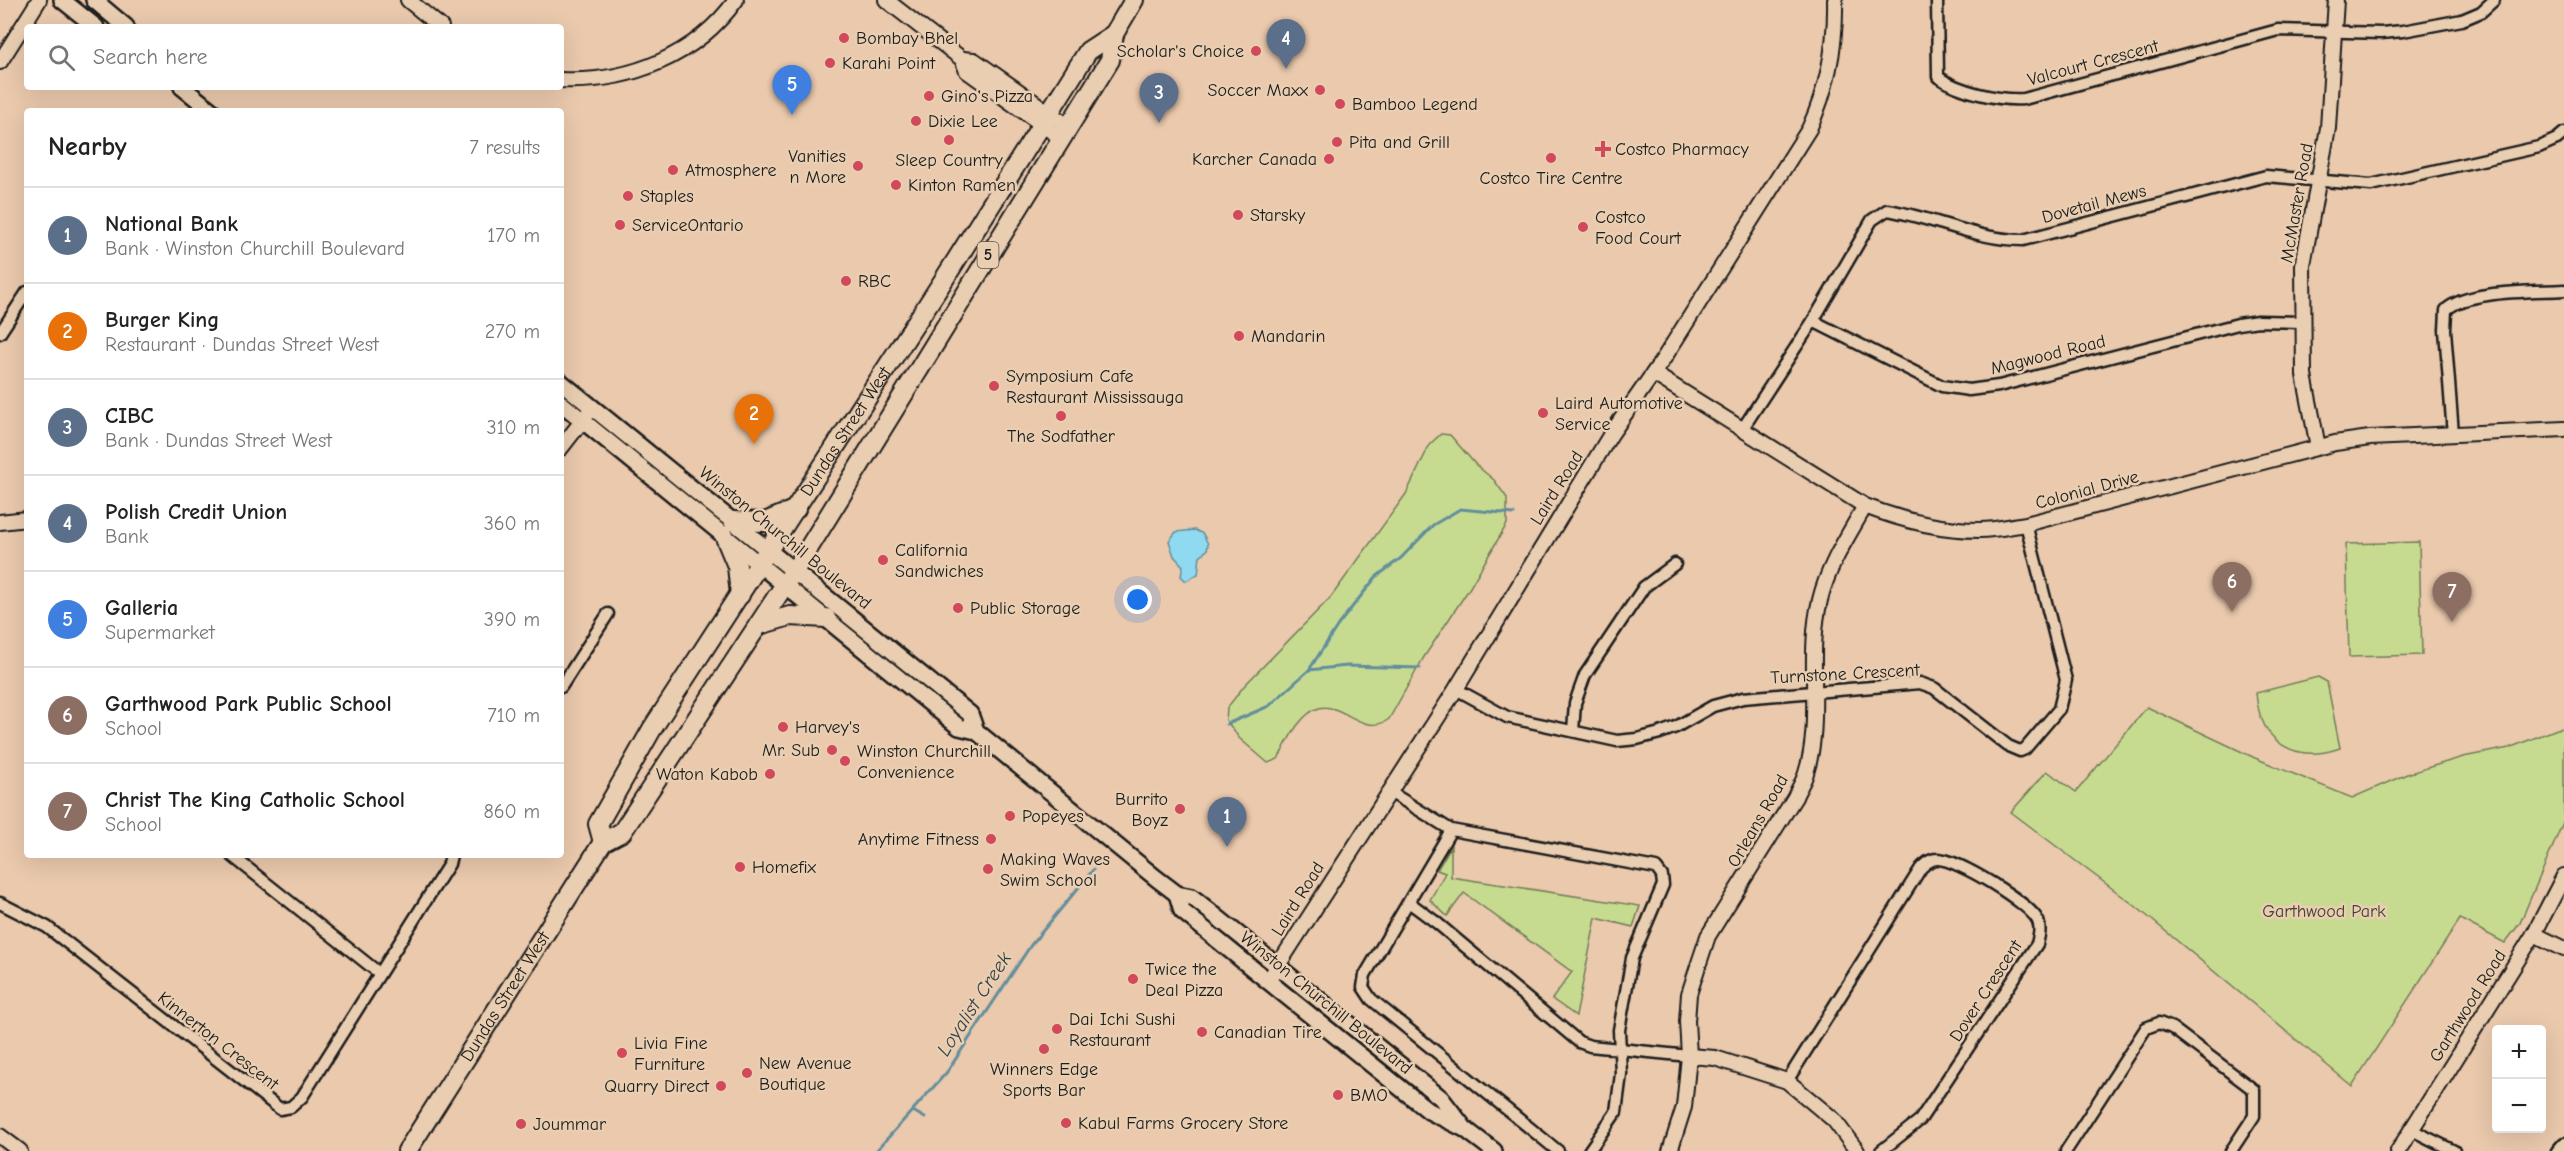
<!DOCTYPE html>
<html lang="en">
<head>
<meta charset="utf-8">
<style>
	:root { --surface:#fff; --page:#f6f6f6; --text:#222; --muted:#767676; --line:#e0e0e0; --accent:#1a73e8 }
	body { margin:0; font-family:"Comic Neue",sans-serif; background:var(--page); color:var(--text) }
	.controls { position:absolute; right:18px; bottom:18px; display:grid; overflow:hidden; border-radius:6px; box-shadow:0 6px 24px #0002 }
	.controls button { width:54px; height:54px; display:grid; place-items:center; padding:0; border:0; border-bottom:2px solid var(--line); background:var(--surface); color:var(--text); font:30px sans-serif }
	.you { position:absolute; left:1138px; top:600px; width:21px; height:21px; margin:-15px; border:4px solid #fff; border-radius:50%; background:#1a73e8; box-shadow:0 0 0 9px #1a73e833 }
	.badge { display:grid; place-items:center; width:39px; height:39px; border-radius:50%; background:var(--accent); color:#fff; font-size:20px; font-weight:700 }
	.pin { position:absolute; translate:-50% -50px; filter:drop-shadow(0 2px 3px #0008) }
	.pin::after { content:''; position:absolute; top:32px; width:21px; height:18px; background:inherit; clip-path:polygon(0 0,100% 0,50% 100%) }
	.list { margin:0; padding:0; list-style:none }
	h2 { display:flex; justify-content:space-between; align-items:center; height:78px; margin:0; padding:0 24px; font-size:26px }
	h2 small { font-size:20px; font-weight:400; color:var(--muted) }
	.list li { display:grid; grid-template-columns:39px 1fr auto; gap:18px; align-items:center; box-sizing:border-box; height:96px; padding:0 24px; border-top:2px solid var(--line) }
	.list b { display:block; font-size:22px; white-space:nowrap }
	.list p { margin:0; font-size:20px; white-space:nowrap; color:var(--muted) }
	.list em { font-size:20px; font-style:normal; color:var(--muted) }
	.icon { flex:none; width:33px; height:33px; fill:none; stroke:currentColor; stroke-width:2; stroke-linecap:round; stroke-linejoin:round }
	.map { position:relative; flex:none; width:2564px; height:1151px; overflow:hidden }
	.search { position:absolute; background:var(--surface); box-shadow:0 6px 24px #0002; left:24px; top:24px; width:540px; height:66px; display:flex; align-items:center; gap:15px; box-sizing:border-box; padding:0 21px; border-radius:6px; color:var(--muted); font-size:22px }
	.panel { position:absolute; background:var(--surface); box-shadow:0 6px 24px #0002; left:24px; top:108px; width:540px; height:750px; border-radius:6px }
	.map>svg:first-child { display:block }
</style>
</head>
<body>
<div class="map">
<svg width="2564" height="1151" viewBox="0 0 2564 1151">
	<rect width="100%" height="100%" fill="#eac9ad"/>
	<filter id="ink" filterUnits="userSpaceOnUse"><feTurbulence type="fractalNoise" baseFrequency=".0167" numOctaves="2"/><feDisplacementMap in="SourceGraphic" scale="12" xChannelSelector="R" yChannelSelector="G"/><feConvolveMatrix kernelMatrix="1 2 1 2 8 2 1 2 1" color-interpolation-filters="sRGB"/></filter>
	<g filter="url(#ink)">
		<!-- green -->
		<g fill="#c7db90" stroke="#727c56" stroke-width="1.5">
			<path d="M1441,434l9,1 26,30 18,15 13,18v26l-38,65 -45,68 -35,62c-25,19 -46,-17 -70,-11 -20,6 -32,35 -41,51l-10,4 -29,-25 -13,-18 1,-12 17,-22 87,-89 75,-103 24,-50z"/>
			<polygon points="2419,542 2422,655 2349,657 2346,544"/>
			<path d="M2318,677l9,5 13,66c-46,16 -80,-6 -84,-55z"/>
			<polygon points="2147,707 2255,758 2352,798 2407,774 2463,757 2509,748 2557,729 2564,728 2564,820 2520,923 2505,943 2460,919 2352,1086 2134,905 2011,812 2047,771 2076,792"/>
			<polygon points="1451,846 1451,877 1640,906 1633,927 1596,918 1576,1016 1552,999 1572,972 1464,893 1447,916 1430,900 1445,873 1437,870"/>
		</g>
		<!-- water -->
		<polygon fill="#90daf1" stroke="#628e9c" stroke-width="1.5" points="1195,530 1203,534 1208,544 1207,550 1200,556 1198,574 1186,581 1181,576 1183,566 1174,556 1169,541 1176,532"/>
		<g fill="none" stroke-linecap="round" stroke-linejoin="round">
			<!-- stream -->
			<g stroke="#628e9c" stroke-width="3">
				<polyline points="1309,670 1347,666 1420,668"/>
				<polyline points="1227,724 1269,706 1309,670 1338,625 1376,577 1401,558 1433,525 1460,509 1514,514"/>
				<polyline points="913,1111 925,1118"/>
				<polyline points="876,1151 947,1072 1031,945 1093,870"/>
			</g>
			<!-- minor casing -->
			<g stroke="#1c1c1c" stroke-width="15">
				<g id="minor">
					<path d="M1937,0l1,77c20,14 61,24 86,22l254,-69 103,3 22,-2 59,-11 19,-8 13,-12"/>
					<polyline points="1813,321 1942,386 1969,390 1999,386 2238,324 2258,321 2303,322"/>
					<polyline points="0,333 27,292"/>
					<path d="M1743,428l70,-107 59,-101 15,-10c46,7 89,30 136,30l243,-64 105,9 168,-38 18,-8 7,-6"/>
					<path d="M2453,434l-8,-104 1,-20c20,-20 88,-18 118,-20"/>
					<polyline points="561,687 608,614"/>
					<polyline points="1456,689 1507,717 1617,741 1637,739 1660,733 1676,727 1713,706 1743,698 1920,683 1934,688 2008,746 2020,751 2025,749 2059,709 2066,680 2026,524"/>
					<polyline points="1573,731 1575,703 1585,675 1644,587 1675,564"/>
					<polyline points="1390,792 1451,830 1656,868 1662,876 1663,885 1632,958 1619,1030 1621,1074 1616,1112 1589,1151"/>
					<polyline points="1451,830 1365,975 1363,987 1371,999 1558,1151"/>
					<polyline points="231,855 379,973"/>
					<polyline points="0,903 47,927 280,1109 291,1107 302,1097 449,864 451,855"/>
					<polyline points="1410,903 1437,923 1579,1042 1590,1046 1689,1056"/>
					<path d="M1787,1081l134,-213c4,-4 9,-9 16,-9 19,-1 94,45 101,62 3,8 1,15 -1,23l-117,176 -39,31"/>
					<polyline points="2412,1130 2454,1151"/>
					<polyline points="2066,1151 2146,1028 2159,1023 2172,1028 2254,1090 2254,1116 2231,1151"/>
					<polyline points="2557,1151 2564,1143"/>
				</g>
			</g>
			<!-- tertiary casing -->
			<g stroke="#1c1c1c" stroke-width="18">
				<g id="tertiary">
					<polyline points="408,0 441,27"/>
					<polyline points="886,0 962,59 967,71 1061,138"/>
					<polyline points="962,59 974,60 1068,126"/>
					<polyline points="0,62 39,0"/>
					<path d="M561,80c68,3 135,-24 175,-80"/>
					<path d="M1654,374l211,132c36,14 76,24 115,24 15,0 31,-4 46,-6l309,-81 35,-5 194,-9"/>
					<polyline points="2318,447 2304,375 2303,265 2328,128 2336,0"/>
					<polyline points="561,448 589,412"/>
					<polyline points="0,522 27,519"/>
					<polyline points="2534,934 2564,949"/>
					<path d="M1268,981l188,-292 155,-255 53,-76 145,-229c19,-41 27,-84 26,-129"/>
					<polyline points="1689,1056 1715,1058 1787,1081 1834,1120 1857,1151"/>
					<polyline points="0,1136 20,1151"/>
					<path d="M1670,1151l14,-44 5,-51 -2,-35 2,-27 10,-31 9,-27 87,-139c3,-8 9,-16 11,-24 17,-53 0,-118 14,-173 8,-34 28,-64 45,-94"/>
					<polyline points="2398,1151 2534,934 2564,876"/>
				</g>
			</g>
			<!-- secondary casing -->
			<g stroke="#1c1c1c" stroke-width="20">
				<g id="secondary">
					<polyline points="62,0 96,27"/>
					<polyline points="94,0 126,27"/>
					<polyline points="182,87 212,111"/>
					<polyline points="561,382 970,714 976,731"/>
					<polyline points="561,403 959,727 976,731 1156,878 1177,894 1192,897 1441,1098 1465,1129"/>
					<polyline points="1177,894 1182,911 1253,969 1429,1111 1465,1129 1494,1151"/>
				</g>
			</g>
			<!-- primary casing -->
			<g stroke="#1c1c1c" stroke-width="22">
				<g id="primary">
					<polyline points="733,521 765,522 796,509"/>
					<polyline points="724,535 737,566 740,595"/>
					<polyline points="759,625 790,616 826,618"/>
					<path id="s1" d="M603,842l-5,-18 54,-95 291,-448 145,-230 26,-17"/>
					<path id="s2" d="M407,1151l196,-309 19,-10 183,-278 305,-494 4,-26 20,-34"/>
				</g>
			</g>
			<!-- minor -->
			<use href="#minor" stroke="#eaceb1" stroke-width="10"/>
			<!-- tertiary -->
			<use href="#tertiary" stroke="#eaceb1" stroke-width="14"/>
			<!-- secondary -->
			<use href="#secondary" stroke="#eaceb1" stroke-width="15"/>
			<!-- primary -->
			<use href="#primary" stroke="#eaceb1" stroke-width="18"/>
		</g>
	</g>
	<!-- markers -->
	<g fill="#d1495b" stroke="#eaceb1" stroke-width="2">
		<circle cx="844" cy="38" r="6"/>
		<circle cx="1256" cy="51" r="6"/>
		<circle cx="830" cy="63" r="6"/>
		<circle cx="1320" cy="90" r="6"/>
		<circle cx="929" cy="96" r="6"/>
		<circle cx="1340" cy="104" r="6"/>
		<circle cx="916" cy="121" r="6"/>
		<circle cx="949" cy="140" r="6"/>
		<circle cx="1337" cy="142" r="6"/>
		<path d="M1600 140h6v6h6v6h-6v6h-6v-6h-6v-6h6z"/>
		<circle cx="1551" cy="158" r="6"/>
		<circle cx="1329" cy="159" r="6"/>
		<circle cx="858" cy="166" r="6"/>
		<circle cx="673" cy="170" r="6"/>
		<circle cx="896" cy="185" r="6"/>
		<circle cx="628" cy="196" r="6"/>
		<circle cx="1238" cy="215" r="6"/>
		<circle cx="620" cy="225" r="6"/>
		<circle cx="1583" cy="227" r="6"/>
		<circle cx="846" cy="281" r="6"/>
		<circle cx="1239" cy="336" r="6"/>
		<circle cx="994" cy="386" r="6"/>
		<circle cx="1543" cy="413" r="6"/>
		<circle cx="1061" cy="416" r="6"/>
		<circle cx="883" cy="560" r="6"/>
		<circle cx="958" cy="608" r="6"/>
		<circle cx="783" cy="727" r="6"/>
		<circle cx="832" cy="750" r="6"/>
		<circle cx="845" cy="761" r="6"/>
		<circle cx="770" cy="774" r="6"/>
		<circle cx="1180" cy="809" r="6"/>
		<circle cx="1010" cy="816" r="6"/>
		<circle cx="991" cy="839" r="6"/>
		<circle cx="740" cy="867" r="6"/>
		<circle cx="988" cy="869" r="6"/>
		<circle cx="1133" cy="979" r="6"/>
		<circle cx="1057" cy="1029" r="6"/>
		<circle cx="1202" cy="1032" r="6"/>
		<circle cx="1044" cy="1049" r="6"/>
		<circle cx="622" cy="1053" r="6"/>
		<circle cx="747" cy="1073" r="6"/>
		<circle cx="721" cy="1086" r="6"/>
		<circle cx="1338" cy="1095" r="6"/>
		<circle cx="1066" cy="1123" r="6"/>
		<circle cx="521" cy="1124" r="6"/>
	</g>
	<g text-anchor="middle" dominant-baseline="central" stroke-width="5" stroke-linejoin="round" paint-order="stroke">
		<!-- shield labels -->
		<rect fill="#eaceb1" stroke="#5a5149" stroke-width="1.5" x="977.5" y="242" width="21" height="26" rx="4.5"/>
		<g font-size="16" font-weight="bold" fill="#1c1c1c">
			<text x="988" y="255">5</text>
		</g>
		<!-- poi labels -->
		<g font-size="18" fill="#1c1c1c" stroke="#eaceb1" text-anchor="start">
			<text x="856" y="38">Bombay Bhel</text>
			<text x="1244" y="51" text-anchor="end">Scholar's Choice</text>
			<text x="842" y="63">Karahi Point</text>
			<text x="1308" y="90" text-anchor="end">Soccer Maxx</text>
			<text x="941" y="96">Gino's Pizza</text>
			<text x="1352" y="104">Bamboo Legend</text>
			<text x="928" y="121">Dixie Lee</text>
			<text x="1349" y="142">Pita and Grill</text>
			<text x="1615" y="149">Costco Pharmacy</text>
			<text x="846" y="156" text-anchor="end">Vanities<tspan x="846" dy="21">n More</tspan></text>
			<text x="1317" y="159" text-anchor="end">Karcher Canada</text>
			<text x="949" y="160" text-anchor="middle">Sleep Country</text>
			<text x="685" y="170">Atmosphere</text>
			<text x="1551" y="178" text-anchor="middle">Costco Tire Centre</text>
			<text x="908" y="185">Kinton Ramen</text>
			<text x="640" y="196">Staples</text>
			<text x="1250" y="215">Starsky</text>
			<text x="1595" y="217">Costco<tspan x="1595" dy="21">Food Court</tspan></text>
			<text x="632" y="225">ServiceOntario</text>
			<text x="858" y="281">RBC</text>
			<text x="1251" y="336">Mandarin</text>
			<text x="1006" y="376">Symposium Cafe<tspan x="1006" dy="21">Restaurant Mississauga</tspan></text>
			<text x="1555" y="403">Laird Automotive<tspan x="1555" dy="21">Service</tspan></text>
			<text x="1061" y="436" text-anchor="middle">The Sodfather</text>
			<text x="895" y="550">California<tspan x="895" dy="21">Sandwiches</tspan></text>
			<text x="970" y="608">Public Storage</text>
			<text x="795" y="727">Harvey's</text>
			<text x="820" y="750" text-anchor="end">Mr. Sub</text>
			<text x="857" y="751">Winston Churchill<tspan x="857" dy="21">Convenience</tspan></text>
			<text x="758" y="774" text-anchor="end">Waton Kabob</text>
			<text x="1168" y="799" text-anchor="end">Burrito<tspan x="1168" dy="21">Boyz</tspan></text>
			<text x="1022" y="816">Popeyes</text>
			<text x="979" y="839" text-anchor="end">Anytime Fitness</text>
			<text x="1000" y="859">Making Waves<tspan x="1000" dy="21">Swim School</tspan></text>
			<text x="752" y="867">Homefix</text>
			<text x="1145" y="969">Twice the<tspan x="1145" dy="21">Deal Pizza</tspan></text>
			<text x="1069" y="1019">Dai Ichi Sushi<tspan x="1069" dy="21">Restaurant</tspan></text>
			<text x="1214" y="1032">Canadian Tire</text>
			<text x="634" y="1043">Livia Fine<tspan x="634" dy="21">Furniture</tspan></text>
			<text x="759" y="1063">New Avenue<tspan x="759" dy="21">Boutique</tspan></text>
			<text x="1044" y="1069" text-anchor="middle">Winners Edge<tspan x="1044" dy="21">Sports Bar</tspan></text>
			<text x="709" y="1086" text-anchor="end">Quarry Direct</text>
			<text x="1350" y="1095">BMO</text>
			<text x="1078" y="1123">Kabul Farms Grocery Store</text>
			<text x="533" y="1124">Joummar</text>
		</g>
		<!-- street labels -->
		<g font-size="18" fill="#1c1c1c" stroke="#eaceb1">
			<text transform="translate(2093 63) rotate(-15)">Valcourt Crescent</text>
			<text transform="translate(2297 203) rotate(-80)">McMaster Road</text>
			<text transform="translate(2094 204) rotate(-15)">Dovetail Mews</text>
			<text transform="translate(2048 355) rotate(-14)">Magwood Road</text>
			<text stroke="none"><textPath href="#s1" startOffset="483">Dundas Street West</textPath></text>
			<text transform="translate(1557 488) rotate(-58)">Laird Road</text>
			<text transform="translate(2087 490) rotate(-15)">Colonial Drive</text>
			<text transform="translate(785 538) rotate(39)">Winston Churchill Boulevard</text>
			<text transform="translate(1845 674) rotate(-3)">Turnstone Crescent</text>
			<text transform="translate(1758 821) rotate(-60)">Orleans Road</text>
			<text transform="translate(1298 899) rotate(-58)">Laird Road</text>
			<text transform="translate(1986 991) rotate(-57)">Dover Crescent</text>
			<text stroke="none"><textPath href="#s2" startOffset="183">Dundas Street West</textPath></text>
			<text transform="translate(1326 1003) rotate(39)">Winston Churchill Boulevard</text>
			<text transform="translate(2468 1006) rotate(-58)">Garthwood Road</text>
			<text transform="translate(218 1041) rotate(38)">Kinnerton Crescent</text>
		</g>
		<!-- park labels -->
		<g font-size="18" fill="#3e4233" stroke="#eaceb1">
			<text x="2324" y="911">Garthwood Park</text>
		</g>
		<!-- water labels -->
		<g font-size="20" font-style="italic" fill="#334247" stroke="#eaceb1">
			<text transform="translate(974 1004) rotate(-57)">Loyalist Creek</text>
		</g>
	</g>
</svg>
<div class="controls">
<button>+</button>
<button>−</button>
</div>
<div class="you"></div>
<div class="pin badge" style="left:1227px;top:847px;background:#5c6f8a">1</div>
<div class="pin badge" style="left:754px;top:444px;background:#e8710a">2</div>
<div class="pin badge" style="left:1159px;top:123px;background:#5c6f8a">3</div>
<div class="pin badge" style="left:1286px;top:69px;background:#5c6f8a">4</div>
<div class="pin badge" style="left:792px;top:115px;background:#3f7fe0">5</div>
<div class="pin badge" style="left:2232px;top:612px;background:#8d6e63">6</div>
<div class="pin badge" style="left:2452px;top:622px;background:#8d6e63">7</div>
<div class="search"><svg class="icon" aria-label="search" viewBox="0 0 24 24"><circle cx="10" cy="10" r="6"/><path d="M15 15l6 6"/></svg>Search here</div>
<section class="panel">
<h2>Nearby<small>7 results</small></h2>
<ul class="list">
<li><span class="badge" style="background:#5c6f8a">1</span><div><b>National Bank</b><p>Bank · Winston Churchill Boulevard</p></div><em>170 m</em></li>
<li><span class="badge" style="background:#e8710a">2</span><div><b>Burger King</b><p>Restaurant · Dundas Street West</p></div><em>270 m</em></li>
<li><span class="badge" style="background:#5c6f8a">3</span><div><b>CIBC</b><p>Bank · Dundas Street West</p></div><em>310 m</em></li>
<li><span class="badge" style="background:#5c6f8a">4</span><div><b>Polish Credit Union</b><p>Bank</p></div><em>360 m</em></li>
<li><span class="badge" style="background:#3f7fe0">5</span><div><b>Galleria</b><p>Supermarket</p></div><em>390 m</em></li>
<li><span class="badge" style="background:#8d6e63">6</span><div><b>Garthwood Park Public School</b><p>School</p></div><em>710 m</em></li>
<li><span class="badge" style="background:#8d6e63">7</span><div><b>Christ The King Catholic School</b><p>School</p></div><em>860 m</em></li>
</ul>
</section>
</div>
</body>
</html>
